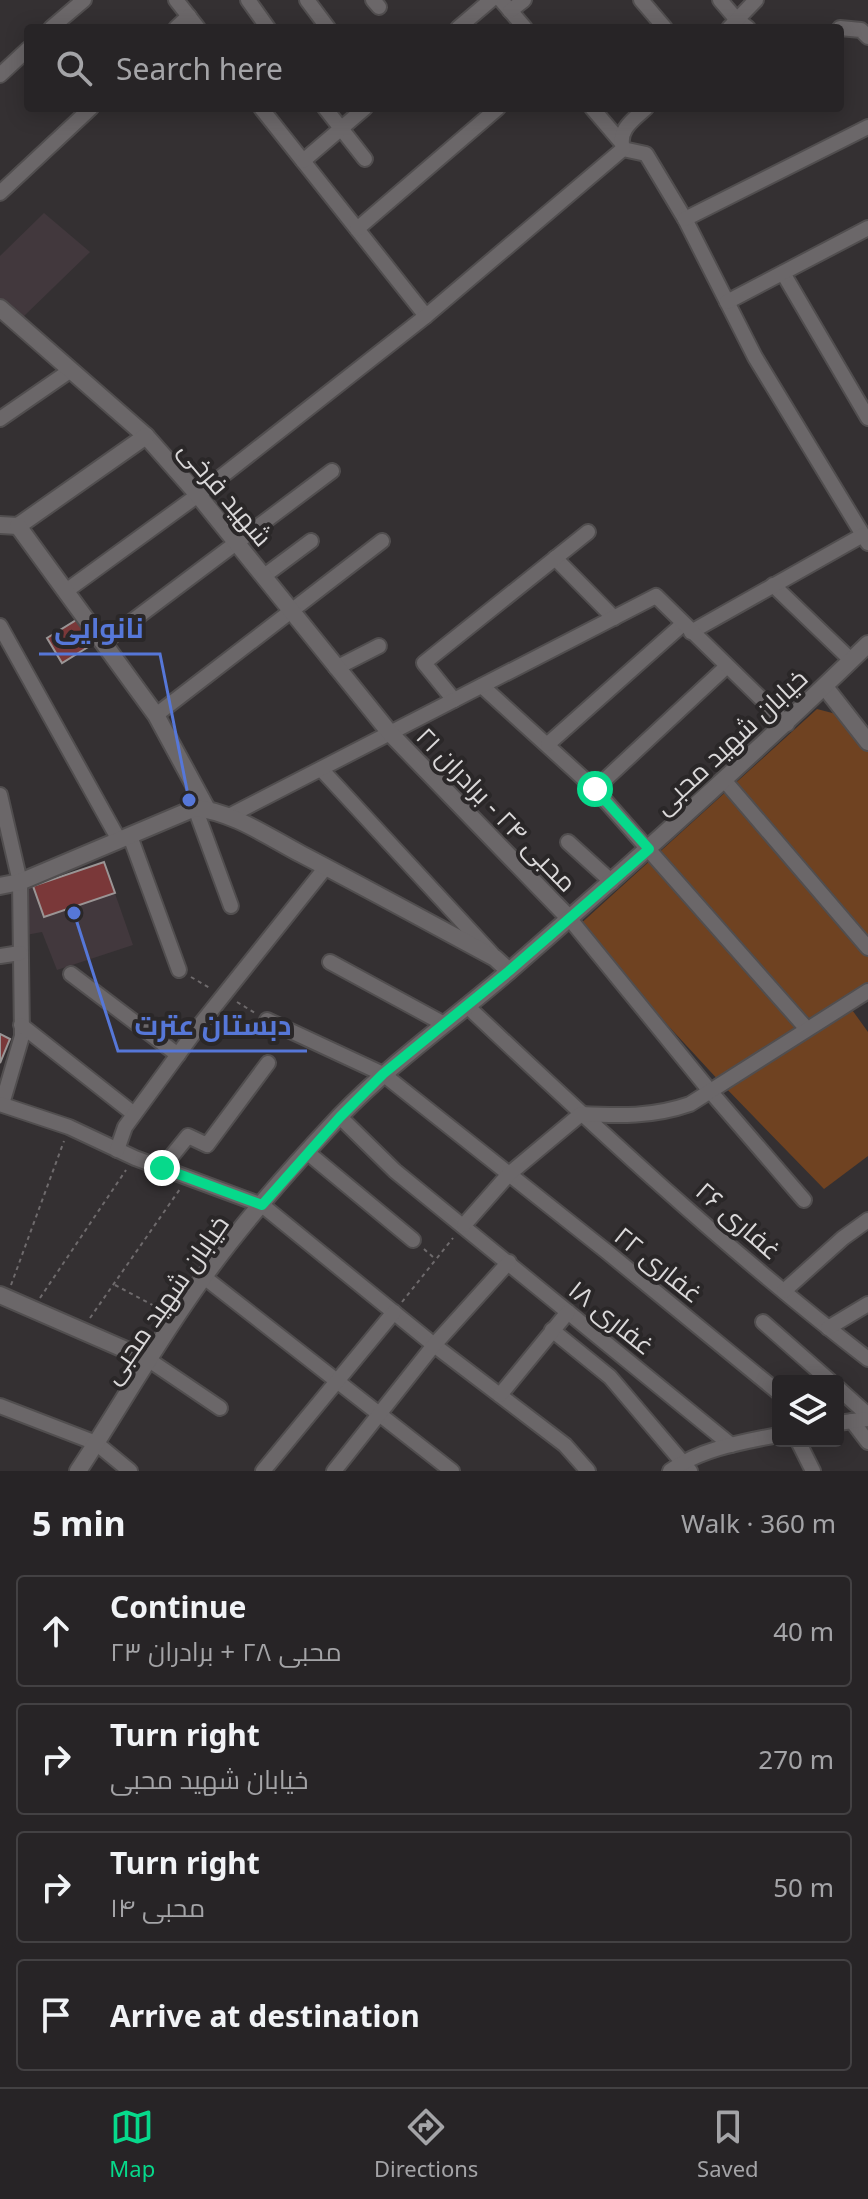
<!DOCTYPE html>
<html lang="en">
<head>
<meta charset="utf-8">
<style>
	:root { --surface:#272426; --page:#333032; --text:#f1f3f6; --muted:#a4a4a7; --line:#434143; --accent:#07d98b }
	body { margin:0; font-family:"Noto Sans",Cairo,sans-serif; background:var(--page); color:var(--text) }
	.controls { position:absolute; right:24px; bottom:24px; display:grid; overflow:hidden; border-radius:8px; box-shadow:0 4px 20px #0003 }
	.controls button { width:72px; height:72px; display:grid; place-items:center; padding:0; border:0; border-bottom:2px solid var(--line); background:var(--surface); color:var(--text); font:40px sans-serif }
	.stop { position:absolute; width:24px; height:24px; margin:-18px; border:6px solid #07d98b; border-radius:50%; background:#fff }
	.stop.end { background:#07d98b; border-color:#fff; box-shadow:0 2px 8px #0008 }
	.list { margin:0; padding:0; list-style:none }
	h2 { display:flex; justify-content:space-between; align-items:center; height:104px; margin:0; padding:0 32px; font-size:34px }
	h2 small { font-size:26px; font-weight:400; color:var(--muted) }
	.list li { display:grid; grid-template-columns:52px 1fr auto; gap:24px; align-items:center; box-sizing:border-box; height:112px; margin:0 16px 16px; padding:0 16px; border:2px solid var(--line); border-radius:8px }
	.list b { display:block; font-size:30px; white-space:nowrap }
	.list p { margin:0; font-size:26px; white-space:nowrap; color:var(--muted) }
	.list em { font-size:26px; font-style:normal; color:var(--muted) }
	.icon { flex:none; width:44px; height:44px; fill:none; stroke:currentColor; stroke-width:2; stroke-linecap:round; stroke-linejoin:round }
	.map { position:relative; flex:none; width:868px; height:1471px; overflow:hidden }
	.search { position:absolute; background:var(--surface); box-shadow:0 4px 20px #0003; left:24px; right:24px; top:24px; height:88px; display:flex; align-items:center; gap:20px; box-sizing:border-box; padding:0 28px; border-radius:8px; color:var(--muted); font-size:30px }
	.sheet { height:616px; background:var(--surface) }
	nav { display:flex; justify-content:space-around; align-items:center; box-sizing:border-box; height:112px; border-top:2px solid var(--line); background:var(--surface); font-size:22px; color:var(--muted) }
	nav a { display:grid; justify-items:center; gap:4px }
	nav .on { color:var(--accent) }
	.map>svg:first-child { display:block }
</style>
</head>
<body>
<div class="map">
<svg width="868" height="1471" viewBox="0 0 868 1471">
	<rect width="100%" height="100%" fill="#343032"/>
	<!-- built -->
	<g fill="#42383d">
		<polygon points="44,213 90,252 22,318 0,301 0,256"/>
		<polygon points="104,862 133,945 57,970 42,932 26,935 25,889"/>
	</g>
	<!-- green -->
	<polygon fill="#6f4221" points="817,709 840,715 868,752 868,998 850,1007 868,1032 868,1156 824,1189 721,1083 577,927"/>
	<!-- building -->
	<g fill="#7a3839" stroke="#9a9595" stroke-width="2">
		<polygon points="78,619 93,644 62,663 47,638"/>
		<polygon points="104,862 115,893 44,917 33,886"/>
		<polygon points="0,1034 10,1039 0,1063"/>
	</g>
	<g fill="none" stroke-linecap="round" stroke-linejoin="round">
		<!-- minor casing -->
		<g stroke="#514e4f" stroke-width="18">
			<g id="minor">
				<polyline points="176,0 198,28"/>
				<polyline points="248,0 268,28"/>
				<polyline points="307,0 328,28"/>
				<polyline points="373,0 379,7"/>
				<polyline points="501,0 525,28"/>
				<polyline points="641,0 665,28"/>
				<polyline points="720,0 737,20 748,28"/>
				<polyline points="510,11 524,0"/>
				<polyline points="51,28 84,0"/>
				<polyline points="176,28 189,16"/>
				<polyline points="458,28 491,0"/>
				<polyline points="729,28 756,0"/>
				<polyline points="840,28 861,30 868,37"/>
				<polyline points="0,75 28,49"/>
				<polyline points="261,108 426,316"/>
				<polyline points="325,108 365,159"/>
				<polyline points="592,108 621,142"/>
				<polyline points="623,149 646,154 685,219 755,357 868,543"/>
				<polyline points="303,161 365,108"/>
				<polyline points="0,193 91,108"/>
				<polyline points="685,219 868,127"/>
				<polyline points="357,229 498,108"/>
				<polyline points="783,273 868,418"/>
				<polyline points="727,302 868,228"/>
				<polyline points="0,419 71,370"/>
				<polyline points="555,558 614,618"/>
				<polyline points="264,576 311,541"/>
				<polyline points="773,585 851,660"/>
				<path d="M66,591l132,-96 228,-179 197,-167c-6,-19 10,-29 23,-41"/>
				<polyline points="0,626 119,840"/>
				<polyline points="691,632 863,535"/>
				<polyline points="103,643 332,471"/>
				<polyline points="336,668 379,646"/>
				<polyline points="482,686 595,789 807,1029"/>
				<polyline points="454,700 424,663 588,532"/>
				<polyline points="156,715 382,541"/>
				<polyline points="548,744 683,624"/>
				<polyline points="321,769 492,954"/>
				<polyline points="724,780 868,948"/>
				<polyline points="595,789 726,667"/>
				<polyline points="0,795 20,882 22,1036 2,1104"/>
				<polyline points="195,808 231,906"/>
				<polyline points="229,816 656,596 787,724"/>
				<polyline points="130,836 179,970"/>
				<polyline points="568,842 612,882"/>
				<polyline points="569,918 710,1091 804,1200"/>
				<polyline points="0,956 20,953"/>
				<polyline points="330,962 444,1024"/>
				<polyline points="71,974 178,1055"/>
				<path d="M467,1006c129,122 260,244 401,353"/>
				<polyline points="267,1020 383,1074 606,1251 778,1392"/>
				<polyline points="21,1025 134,1114"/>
				<polyline points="0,1104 69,1127 135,1158 262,1205 434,1345 565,1445 588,1471"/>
				<polyline points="340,1117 395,1171 731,1445"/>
				<polyline points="117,1150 125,1127 199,1026 326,867"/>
				<polyline points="308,1153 413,1240"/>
				<polyline points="162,1168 188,1136 207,1145 268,1063"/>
				<path d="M464,1225l45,-51 72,-60c38,2 72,3 109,-10l178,-113"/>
				<polyline points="204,1277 452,1471"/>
				<polyline points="784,1291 843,1238 868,1220"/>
				<polyline points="763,1322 830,1381"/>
				<polyline points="828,1328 868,1304"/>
				<polyline points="552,1330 610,1377 690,1471"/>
				<polyline points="149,1360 220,1408"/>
				<polyline points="838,1388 868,1415"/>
				<polyline points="500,1395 568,1312"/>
				<polyline points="0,1406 96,1443 130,1471"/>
				<polyline points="852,1421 868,1442"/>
				<polyline points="838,1423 868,1419"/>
				<polyline points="798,1441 813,1471"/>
				<polyline points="263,1471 394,1312"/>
				<polyline points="334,1471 434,1345 509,1262"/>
				<path d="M670,1471c30,-22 72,-29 108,-36"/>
			</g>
		</g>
		<!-- tertiary casing -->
		<g stroke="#514e4f" stroke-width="20">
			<g id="tertiary">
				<polyline points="0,308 146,436 198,495 390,733 569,918"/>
				<polyline points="0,525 18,526 146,436"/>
				<polyline points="18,526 156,715 207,809"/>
				<polyline points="825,687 868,742"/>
				<path d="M0,886l20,-4 175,-74c38,4 72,28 106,46 65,34 129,69 194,104l14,13"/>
				<polyline points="0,1295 149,1360"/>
				<path d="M78,1471c42,-64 80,-131 125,-193 41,-57 89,-111 137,-162 54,-56 117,-99 175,-150 120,-105 239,-211 353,-322"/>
			</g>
		</g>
		<!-- path -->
		<g stroke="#6e6a6c" stroke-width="2" stroke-dasharray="4 4" stroke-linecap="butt">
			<polyline points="191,977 210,988"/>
			<polyline points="237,1002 255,1013"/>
			<polyline points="424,1249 434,1258"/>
			<polyline points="11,1285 64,1141"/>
			<polyline points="115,1285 162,1310"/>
			<polyline points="40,1298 126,1170"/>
			<polyline points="402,1302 453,1238"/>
			<polyline points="90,1318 180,1189"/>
		</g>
		<!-- minor -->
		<use href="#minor" stroke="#6b6769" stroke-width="14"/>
		<!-- tertiary -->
		<use href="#tertiary" stroke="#6b6769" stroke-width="16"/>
	</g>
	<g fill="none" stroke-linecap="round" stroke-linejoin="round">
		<!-- route -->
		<polyline stroke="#07d98b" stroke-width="10" points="162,1168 262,1205 340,1117 383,1074 509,971 649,849 595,789"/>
	</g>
	<g text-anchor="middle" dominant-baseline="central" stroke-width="8" stroke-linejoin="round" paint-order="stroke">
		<!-- street labels -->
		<g font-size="26" fill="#dad8d9" stroke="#2a2728">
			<text transform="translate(226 493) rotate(50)">شهید فرخی</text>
			<text transform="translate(730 741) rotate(-43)">خیابان شهید محبی</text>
			<text transform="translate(497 809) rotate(46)">محبی ۲۴ - برادران ۲۱</text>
			<text transform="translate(739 1220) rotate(41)">غفاری ۲۶</text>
			<text transform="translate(659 1264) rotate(39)">غفاری ۲۲</text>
			<text transform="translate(165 1299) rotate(-55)">خیابان شهید محبی</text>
			<text transform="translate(612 1317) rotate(39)">غفاری ۱۸</text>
		</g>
	</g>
	<!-- callouts -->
	<path fill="none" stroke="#5677d8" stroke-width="3" d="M189 800L160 654H39M74 913L118 1051H307"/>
	<g fill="#5677d8" stroke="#2a2728" stroke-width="3">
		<circle cx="189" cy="800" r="8"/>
		<circle cx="74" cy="913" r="8"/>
	</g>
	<g font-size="28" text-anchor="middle" font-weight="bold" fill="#5677d8" stroke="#2a2728" stroke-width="8" stroke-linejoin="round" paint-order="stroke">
		<text x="99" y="638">نانوایی</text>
		<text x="213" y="1035">دبستان عترت</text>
	</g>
</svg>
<div class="controls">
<button><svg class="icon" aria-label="layers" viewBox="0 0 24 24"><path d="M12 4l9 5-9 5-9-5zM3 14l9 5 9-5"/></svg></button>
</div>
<div class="stop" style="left:595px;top:789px"></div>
<div class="stop end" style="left:162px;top:1168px"></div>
<div class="search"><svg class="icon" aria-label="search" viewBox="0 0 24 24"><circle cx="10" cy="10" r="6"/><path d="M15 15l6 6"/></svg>Search here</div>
</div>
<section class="sheet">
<h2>5 min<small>Walk · 360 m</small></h2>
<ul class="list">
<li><svg class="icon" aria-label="ahead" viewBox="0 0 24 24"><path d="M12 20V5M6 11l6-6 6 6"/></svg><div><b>Continue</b><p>محبی ۲۸ + برادران ۲۳</p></div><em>40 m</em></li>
<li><svg class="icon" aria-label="right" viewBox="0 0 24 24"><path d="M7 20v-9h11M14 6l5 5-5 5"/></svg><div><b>Turn right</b><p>خیابان شهید محبی</p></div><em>270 m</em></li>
<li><svg class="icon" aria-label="right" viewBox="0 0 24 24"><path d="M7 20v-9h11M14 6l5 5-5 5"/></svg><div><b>Turn right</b><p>محبی ۱۴</p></div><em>50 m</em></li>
<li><svg class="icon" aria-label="arrive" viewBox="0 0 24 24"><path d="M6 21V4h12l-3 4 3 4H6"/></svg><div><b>Arrive at destination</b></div></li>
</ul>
</section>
<nav>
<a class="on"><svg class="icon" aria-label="map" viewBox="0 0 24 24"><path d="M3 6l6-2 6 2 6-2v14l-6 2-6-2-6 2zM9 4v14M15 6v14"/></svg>Map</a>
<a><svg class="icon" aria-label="directions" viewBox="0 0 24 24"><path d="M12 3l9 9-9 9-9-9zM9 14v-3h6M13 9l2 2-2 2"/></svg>Directions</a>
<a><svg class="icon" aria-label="saved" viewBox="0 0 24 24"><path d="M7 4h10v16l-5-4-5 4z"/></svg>Saved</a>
</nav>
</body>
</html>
